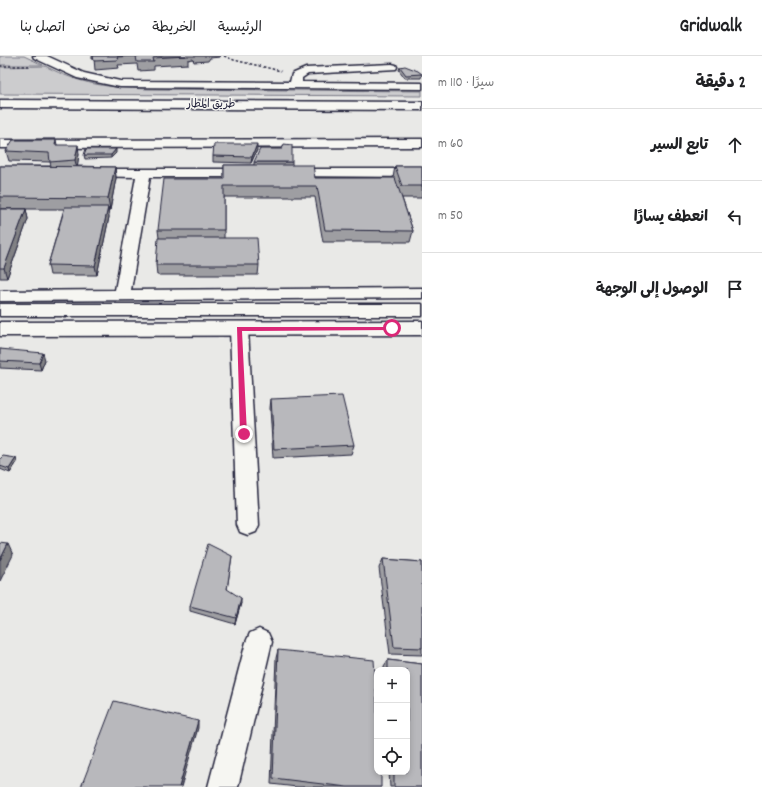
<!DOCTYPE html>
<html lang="ar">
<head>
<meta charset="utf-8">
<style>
	:root { --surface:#fff; --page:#f2f2f2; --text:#202124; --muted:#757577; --line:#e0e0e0 }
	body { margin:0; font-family:Dekko,"Playpen Sans Arabic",sans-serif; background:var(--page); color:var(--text); direction:rtl }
	.controls { position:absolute; right:12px; bottom:12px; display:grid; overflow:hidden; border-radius:8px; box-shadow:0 2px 6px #0003 }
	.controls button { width:36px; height:36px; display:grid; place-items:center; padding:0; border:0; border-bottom:1px solid var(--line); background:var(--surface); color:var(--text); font:20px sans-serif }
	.stop { position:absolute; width:12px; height:12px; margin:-9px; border:3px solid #db2777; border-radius:50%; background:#fff }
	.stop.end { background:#db2777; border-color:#fff; box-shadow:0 1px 4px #0008 }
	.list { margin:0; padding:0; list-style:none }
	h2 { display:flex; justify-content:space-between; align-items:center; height:52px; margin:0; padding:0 16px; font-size:17px }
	h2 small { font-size:13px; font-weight:400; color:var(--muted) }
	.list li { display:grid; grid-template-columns:26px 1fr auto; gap:12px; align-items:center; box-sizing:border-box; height:72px; padding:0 16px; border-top:1px solid var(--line) }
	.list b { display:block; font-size:15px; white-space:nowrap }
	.list em { font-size:13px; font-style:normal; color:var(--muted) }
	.icon { flex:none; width:22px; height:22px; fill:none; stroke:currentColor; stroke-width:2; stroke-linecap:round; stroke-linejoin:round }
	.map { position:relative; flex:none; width:422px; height:731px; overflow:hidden; direction:ltr }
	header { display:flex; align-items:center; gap:24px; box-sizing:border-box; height:56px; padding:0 20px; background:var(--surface); border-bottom:1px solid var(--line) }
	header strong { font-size:19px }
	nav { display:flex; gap:22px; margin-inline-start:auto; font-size:14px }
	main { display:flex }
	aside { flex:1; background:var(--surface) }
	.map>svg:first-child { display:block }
</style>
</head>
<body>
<header>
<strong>Gridwalk</strong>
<nav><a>الرئيسية</a><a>الخريطة</a><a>من نحن</a><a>اتصل بنا</a></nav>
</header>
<main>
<aside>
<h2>2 دقيقة<small>سيرًا · 110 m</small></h2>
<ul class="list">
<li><svg class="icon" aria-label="ahead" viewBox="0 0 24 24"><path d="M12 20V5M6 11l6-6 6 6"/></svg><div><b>تابع السير</b></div><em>60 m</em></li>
<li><svg class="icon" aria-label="left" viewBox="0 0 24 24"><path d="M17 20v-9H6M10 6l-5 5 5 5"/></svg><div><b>انعطف يسارًا</b></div><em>50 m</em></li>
<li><svg class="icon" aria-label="arrive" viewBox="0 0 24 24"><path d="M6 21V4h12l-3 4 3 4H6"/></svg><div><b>الوصول إلى الوجهة</b></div></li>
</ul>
</aside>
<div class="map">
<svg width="422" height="731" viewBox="0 0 422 731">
	<rect width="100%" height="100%" fill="#e9e9e7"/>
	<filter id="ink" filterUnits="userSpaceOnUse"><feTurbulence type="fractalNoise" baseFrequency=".025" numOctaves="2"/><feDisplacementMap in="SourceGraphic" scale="8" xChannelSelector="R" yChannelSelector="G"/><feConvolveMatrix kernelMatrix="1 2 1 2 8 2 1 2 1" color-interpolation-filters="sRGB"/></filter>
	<g filter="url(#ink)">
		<!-- green -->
		<g fill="#ccccce" stroke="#777784">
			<polygon points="0,0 24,0 43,9 0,9"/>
			<path d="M45,10c37,19 61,21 102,23l275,2v5l-422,-2v-27z"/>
		</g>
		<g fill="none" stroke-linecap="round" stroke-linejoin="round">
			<!-- minor casing -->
			<g stroke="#22223b" stroke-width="3">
				<g id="minor">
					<polygon points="33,0 47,0 84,17 120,25 290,26 292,18 306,12 392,8 396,9 397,11 396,13 308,18 302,22 302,26 422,27 422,33 120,31 77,22 34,2"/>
					<polygon points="422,83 422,91 0,92 0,84"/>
					<polygon points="88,113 250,113 255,114 257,117 255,120 250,121 150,121 131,234 422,232 422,242 0,245 0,235 115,234 136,121 83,120 81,117 83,114"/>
					<polygon points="288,113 422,113 422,121 283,120 281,117 283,114"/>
					<polygon points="239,267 245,269 248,273 259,469 256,476 248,479 240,476 237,469 230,273 233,269"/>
					<polygon points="259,573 268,577 272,586 238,731 208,731 246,586 250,577"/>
				</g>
			</g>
			<!-- major casing -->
			<g stroke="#22223b" stroke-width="3">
				<g id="major">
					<rect x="0" y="248" width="422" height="12"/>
					<polygon points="422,265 422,279 0,280 0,266"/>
				</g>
			</g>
			<!-- highway casing -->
			<g stroke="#22223b" stroke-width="3">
				<polygon id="highway" points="0,44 422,46 422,54 0,52"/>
			</g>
			<!-- path -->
			<g stroke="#22223b" stroke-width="1.5" stroke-dasharray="2.5 2" stroke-linecap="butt">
				<polyline points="224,0 234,4 281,15"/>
				<polyline points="0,10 29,10"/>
			</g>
			<!-- minor -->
			<use href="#minor" fill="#f6f6f2" fill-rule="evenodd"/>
			<!-- major -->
			<use href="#major" fill="#f6f6f2" fill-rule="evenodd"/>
			<!-- highway -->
			<use href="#highway" fill="#f6f6f2" fill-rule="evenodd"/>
		</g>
		<!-- wall -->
		<g fill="#9e9ea2" stroke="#22223b">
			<polygon points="92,0 220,0 220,1 210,2 208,5 194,6 193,3 188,4 188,8 154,10 154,14 138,15 137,8 118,9 119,12 95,14 94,3 92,3"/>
			<polygon points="400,11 422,18 421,22 405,22 399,14"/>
			<polygon points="56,84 57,89 79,98 77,110 115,111 116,122 110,154 108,154 109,161 97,219 50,219 48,209 64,153 0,153 0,110 51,110 50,106 9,105 6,95"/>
			<polygon points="257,94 251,107 213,106 213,100"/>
			<polygon points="116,97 111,102 85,103 84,99"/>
			<polygon points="254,106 292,106 292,109 315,122 393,122 395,110 422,110 422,142 402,142 413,175 410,186 323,186 315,141 224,141 224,182 259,209 258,219 157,219 156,209 159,182 158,174 224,123 224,109 254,109"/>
			<polygon points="0,153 26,153 28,163 7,222 0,222"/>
			<polygon points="0,293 45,304 41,314 0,312"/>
			<polygon points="271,343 354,389 351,398 273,402 270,352"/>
			<polygon points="0,403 17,406 10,417 0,413"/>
			<polygon points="232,500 227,534 241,547 235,568 190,555 190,550"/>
			<polygon points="383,503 422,506 422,599 390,598 379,512"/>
			<polygon points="278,594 381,731 297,731 271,728 276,602"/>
			<polygon points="388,604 422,608 422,731 390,731 389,716 407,716 407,614 384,614 384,610"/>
		</g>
		<!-- shaded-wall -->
		<g fill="#818184" stroke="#22223b">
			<polygon points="257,88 257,94 251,107 252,101"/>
			<polygon points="78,89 79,98 77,113 75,104"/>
			<polygon points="116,93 116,97 111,102 111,99"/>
			<polygon points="115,111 116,122 110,154 108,142"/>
			<polygon points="108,151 109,161 97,219 95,210"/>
			<polygon points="26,153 28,163 7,222 4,212"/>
			<polygon points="43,297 45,304 41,314 39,307"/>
			<polygon points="16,402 17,406 10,417 9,413"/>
			<polygon points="8,488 13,499 0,525 0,504"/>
			<polygon points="241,542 241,547 235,568 236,562"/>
			<polygon points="198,665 198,672 181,731 179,731"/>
		</g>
		<!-- building -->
		<g fill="#b8b8bc" stroke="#22223b">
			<polygon points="93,0 135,0 117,1 118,4 94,5"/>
			<polygon points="136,0 186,0 153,2 154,6 137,6"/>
			<polygon points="405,10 418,15 422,18 406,19 400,11"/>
			<polygon points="13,84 56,84 55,89 78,89 75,104 50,106 49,97 6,95"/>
			<polygon points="214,88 257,88 252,101 213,100"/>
			<polygon points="284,88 292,89 292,106 254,106 260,93 282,93"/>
			<polygon points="86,93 116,93 111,99 84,99"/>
			<polygon points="224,109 313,109 315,122 395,122 413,175 325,174 317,130 224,130 224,174 158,174 164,123 224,123"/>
			<polygon points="0,110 115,111 108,142 0,141"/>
			<polygon points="395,110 422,110 422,130 402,130"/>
			<polygon points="65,151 108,151 95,210 48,209"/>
			<polygon points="0,153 26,153 4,212 0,212"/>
			<polygon points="158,182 257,182 259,209 156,209"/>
			<polygon points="0,293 43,297 39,307 0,305"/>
			<polygon points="342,340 354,389 274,393 271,343"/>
			<polygon points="3,400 16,402 9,413 0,410 0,403"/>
			<polygon points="0,487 8,488 0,504"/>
			<polygon points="208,488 232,500 227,533 241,542 236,562 190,550"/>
			<polygon points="383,503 422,506 422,592 394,591"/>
			<polygon points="278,594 374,604 377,649 377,716 381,716 381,731 347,731 273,722"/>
			<polygon points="388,604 422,608 422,731 394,731 394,716 407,716 407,614 388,614"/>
			<polygon points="114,645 198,665 179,731 81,731"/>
		</g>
	</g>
	<!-- route -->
	<polygon fill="#db2777" points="237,271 392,271 394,272 392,274 242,275 247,378 244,381 240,378"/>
	<g text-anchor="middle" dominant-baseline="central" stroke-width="3" stroke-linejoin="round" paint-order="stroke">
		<!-- far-street labels -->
		<g font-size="11" fill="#22223b" stroke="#f6f6f2">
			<text x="211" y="49">طريق المطار</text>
		</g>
	</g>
</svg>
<div class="controls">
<button>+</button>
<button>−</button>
<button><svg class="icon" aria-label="locate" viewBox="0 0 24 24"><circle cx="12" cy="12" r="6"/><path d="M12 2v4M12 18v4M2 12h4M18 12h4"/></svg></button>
</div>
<div class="stop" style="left:392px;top:272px"></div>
<div class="stop end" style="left:244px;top:378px"></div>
</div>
</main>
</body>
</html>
